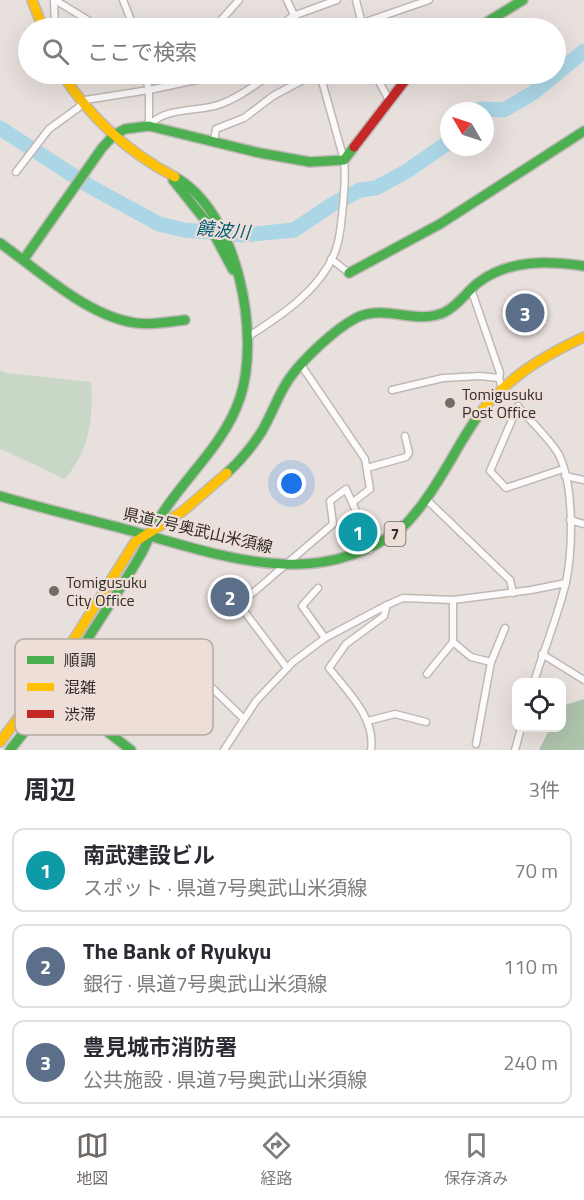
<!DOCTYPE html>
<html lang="ja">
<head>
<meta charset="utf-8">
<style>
	:root { --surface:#fff; --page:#f2f2f3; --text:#2b2b33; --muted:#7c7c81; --line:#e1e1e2; --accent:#726c69 }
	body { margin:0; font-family:"Titillium Web","Noto Sans JP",sans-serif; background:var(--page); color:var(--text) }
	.controls { position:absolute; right:18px; bottom:18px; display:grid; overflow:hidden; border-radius:12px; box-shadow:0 6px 24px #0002 }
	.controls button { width:54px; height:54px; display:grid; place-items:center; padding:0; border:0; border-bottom:2px solid var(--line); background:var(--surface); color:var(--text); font:30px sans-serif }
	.compass { position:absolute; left:440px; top:102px; width:54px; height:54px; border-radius:50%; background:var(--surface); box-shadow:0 6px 24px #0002; rotate:309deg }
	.you { position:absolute; left:292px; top:484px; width:21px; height:21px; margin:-15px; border:4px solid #fff; border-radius:50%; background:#1a73e8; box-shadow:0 0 0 9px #1a73e833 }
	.badge { display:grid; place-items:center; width:39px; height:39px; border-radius:50%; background:var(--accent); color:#fff; font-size:20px; font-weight:700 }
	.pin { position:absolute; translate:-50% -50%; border:3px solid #fff; box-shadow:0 2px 6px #0006 }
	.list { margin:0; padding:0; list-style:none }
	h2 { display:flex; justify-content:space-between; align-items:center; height:78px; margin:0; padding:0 24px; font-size:26px }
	h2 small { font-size:20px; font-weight:400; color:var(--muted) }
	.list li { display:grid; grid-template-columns:39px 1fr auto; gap:18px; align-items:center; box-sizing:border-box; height:84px; margin:0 12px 12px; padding:0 12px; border:2px solid var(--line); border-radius:12px }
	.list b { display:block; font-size:22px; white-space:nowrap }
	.list p { margin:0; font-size:20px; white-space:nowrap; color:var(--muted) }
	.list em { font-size:20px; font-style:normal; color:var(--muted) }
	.icon { flex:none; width:33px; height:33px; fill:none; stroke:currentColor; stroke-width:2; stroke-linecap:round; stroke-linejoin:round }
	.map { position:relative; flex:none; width:584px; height:750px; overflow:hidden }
	.search { position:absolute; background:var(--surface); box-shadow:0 6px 24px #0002; left:18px; right:18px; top:18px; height:66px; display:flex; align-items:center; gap:15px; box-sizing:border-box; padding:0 21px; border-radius:33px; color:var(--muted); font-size:22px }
	.sheet { height:366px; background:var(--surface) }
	nav { display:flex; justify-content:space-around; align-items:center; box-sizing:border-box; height:84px; border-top:2px solid var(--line); background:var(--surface); font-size:16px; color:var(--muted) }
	nav a { display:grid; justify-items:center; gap:3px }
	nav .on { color:var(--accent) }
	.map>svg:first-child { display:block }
</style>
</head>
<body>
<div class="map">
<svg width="584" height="750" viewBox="0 0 584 750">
	<rect width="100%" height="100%" fill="#e8e0dd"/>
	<!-- green -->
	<path fill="#c9d8c6" d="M0,370l6,3 85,9c3,36 -2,69 -26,97l-64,-30 -1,2z"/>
	<!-- forest -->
	<polygon fill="#afc4ad" points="584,699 584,750 539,750 550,728 562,728 562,706"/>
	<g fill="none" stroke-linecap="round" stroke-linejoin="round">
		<!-- river -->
		<g stroke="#abd6e6" stroke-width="15">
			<polyline points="478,111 481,109 504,110 533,93 584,51"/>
			<polyline points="0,128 91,187 159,224 184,230 244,235 294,230 333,204 360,190 376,188 407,171 449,142"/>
		</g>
		<!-- street casing -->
		<g stroke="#bfb9b6" stroke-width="9">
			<g id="street">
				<polyline points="54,0 55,28"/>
				<polyline points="55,0 91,22 108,28"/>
				<polyline points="123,0 134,28"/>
				<polyline points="287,0 300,28"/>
				<polyline points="356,0 363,28"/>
				<polyline points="214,28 239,0"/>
				<polyline points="277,28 293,16 337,0"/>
				<polyline points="348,28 429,0"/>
				<polyline points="145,74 149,90 149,125"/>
				<polyline points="375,74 389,100"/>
				<path d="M149,126c15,-19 47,-14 69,-21 19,-6 37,-20 53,-31"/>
				<polyline points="214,141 216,129 244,118 273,96 314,74"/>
				<polyline points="16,172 49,129 78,108 85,100 149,90 196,80 210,74"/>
				<polyline points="331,259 349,273"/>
				<polyline points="471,289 500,373 499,378"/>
				<path d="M249,336c33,-21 71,-46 86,-84 6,-15 6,-30 8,-46 1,-15 3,-30 1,-46l-24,-86"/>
				<polyline points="301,365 365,459 370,489 353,502"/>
				<polyline points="392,390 443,378 480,376 499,378 502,388"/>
				<polyline points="367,468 406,457 409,453 405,436"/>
				<polyline points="565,476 584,480"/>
				<polyline points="427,500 510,580 513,593"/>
				<polyline points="570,520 584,524"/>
				<polyline points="318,588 302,606 325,638"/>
				<polyline points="453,642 471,657 491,662"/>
				<polyline points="542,654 584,680"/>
				<polyline points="287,668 244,611 244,605 248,597 333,524 330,501 346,489 369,540 370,550"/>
				<polyline points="427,674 453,642 453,600"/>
				<polyline points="206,682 244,719"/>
				<path d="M534,682c10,-33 24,-66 32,-100 7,-33 8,-97 -7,-127 -8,-15 -30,-35 -41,-49l-28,65 16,17 57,-19"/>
				<polyline points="368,721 395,714 426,722"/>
				<polyline points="476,744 491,662 505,628"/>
				<polyline points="224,750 256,701 293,662 325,638 387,605 403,598 453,600 531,590 566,583"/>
				<path d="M371,750c5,-32 -24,-59 -42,-82l17,-24 38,-28 3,-11"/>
				<polyline points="515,750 521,728"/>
			</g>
		</g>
		<!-- fast casing -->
		<g stroke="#bfb9b6" stroke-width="12">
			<g id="fast">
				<polyline points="477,28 523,0"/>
				<polyline points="173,180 209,225 233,270"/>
				<path d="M0,243c38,27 84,70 130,79 18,4 37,0 55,-2"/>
				<polyline points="24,259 102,148 114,135 125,129 149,126 260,153 310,162 344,160 354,147"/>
				<polyline points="349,273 440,224 584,131"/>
				<path d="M227,473c13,-12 25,-26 35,-42 10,-17 16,-36 27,-52 14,-20 46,-50 67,-61 29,-15 60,8 89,-6 14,-7 22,-21 34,-30 31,-23 69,-21 105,-16"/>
				<path d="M0,496c45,13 91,24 136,36 89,25 184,60 265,-4 6,-4 11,-11 16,-17 24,-29 39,-64 61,-95"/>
				<polyline points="52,689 131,750"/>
				<path d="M10,750c15,-19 30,-38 44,-57 14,-19 25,-39 36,-58 17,-27 35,-53 51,-81 7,-13 12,-27 21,-40 25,-39 63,-71 78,-116 21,-63 -2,-186 -65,-221"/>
			</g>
		</g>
		<!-- slow casing -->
		<g stroke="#bfb9b6" stroke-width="12">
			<g id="slow">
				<polyline points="32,0 43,28"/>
				<path d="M62,74c28,43 67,79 113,103"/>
				<path d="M478,416c27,-37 65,-60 106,-79"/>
				<polyline points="0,742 54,671 135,542 183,511 227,473"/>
			</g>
		</g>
		<!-- jam casing -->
		<g stroke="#bfb9b6" stroke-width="12">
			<polyline id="jam" points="354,147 410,74"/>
		</g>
		<!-- street -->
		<use href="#street" stroke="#fcfafa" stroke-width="6"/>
		<!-- fast -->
		<use href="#fast" stroke="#4caf50" stroke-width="9"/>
		<!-- slow -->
		<use href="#slow" stroke="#ffc107" stroke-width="9"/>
		<!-- jam -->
		<use href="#jam" stroke="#c62828" stroke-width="9"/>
	</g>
	<!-- markers -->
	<g fill="#726c69" stroke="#eddfd8" stroke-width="2">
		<circle cx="450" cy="403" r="6"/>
		<circle cx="54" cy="591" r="6"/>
	</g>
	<g text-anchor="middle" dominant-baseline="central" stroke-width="4.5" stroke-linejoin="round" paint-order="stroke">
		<!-- shield labels -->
		<rect fill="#eddfd8" stroke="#6a625e" stroke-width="1.5" x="384.5" y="522" width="21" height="24" rx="4.5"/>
		<g font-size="15" font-weight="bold" fill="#322d2a">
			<text x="395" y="534">7</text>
		</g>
		<!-- poi labels -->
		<g font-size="16" fill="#322d2a" stroke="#eddfd8" text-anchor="start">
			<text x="462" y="394">Tomigusuku<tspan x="462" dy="18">Post Office</tspan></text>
			<text x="66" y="582">Tomigusuku<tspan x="66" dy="18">City Office</tspan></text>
		</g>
		<!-- street labels -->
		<g font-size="16" fill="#322d2a" stroke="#eddfd8">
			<text transform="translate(198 530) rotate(13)">県道7号奥武山米須線</text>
		</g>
		<!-- water labels -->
		<g font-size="18" font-style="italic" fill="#005c75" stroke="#eddfd8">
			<text transform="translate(223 230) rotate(5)">饒波川</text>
		</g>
	</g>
	<!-- legend -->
	<rect x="15" y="639" width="198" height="96" rx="9" fill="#eddfd8" stroke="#b5aaa4" stroke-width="1.5"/>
	<rect x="27" y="656" width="27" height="8" fill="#4caf50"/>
	<rect x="27" y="683" width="27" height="8" fill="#ffc107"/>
	<rect x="27" y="710" width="27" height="8" fill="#c62828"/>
	<g font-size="16" fill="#322d2a">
		<text x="64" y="666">順調</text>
		<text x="64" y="693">混雑</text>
		<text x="64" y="720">渋滞</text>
	</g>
</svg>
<div class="controls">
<button><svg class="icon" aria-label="locate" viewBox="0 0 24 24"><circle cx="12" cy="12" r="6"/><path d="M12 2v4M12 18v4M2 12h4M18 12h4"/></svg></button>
</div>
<svg class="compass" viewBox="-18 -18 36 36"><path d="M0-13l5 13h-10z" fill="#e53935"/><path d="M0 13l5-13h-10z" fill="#7c7c81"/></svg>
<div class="you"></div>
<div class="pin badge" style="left:358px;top:532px;background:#0f9aa8">1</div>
<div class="pin badge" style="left:230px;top:597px;background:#5c6f8a">2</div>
<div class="pin badge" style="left:525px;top:313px;background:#5c6f8a">3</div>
<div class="search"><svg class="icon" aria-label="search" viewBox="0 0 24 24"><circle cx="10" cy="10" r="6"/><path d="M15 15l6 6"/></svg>ここで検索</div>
</div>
<section class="sheet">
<h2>周辺<small>3件</small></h2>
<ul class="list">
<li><span class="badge" style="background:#0f9aa8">1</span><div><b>南武建設ビル</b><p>スポット · 県道7号奥武山米須線</p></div><em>70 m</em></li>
<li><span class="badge" style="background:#5c6f8a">2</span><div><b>The Bank of Ryukyu</b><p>銀行 · 県道7号奥武山米須線</p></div><em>110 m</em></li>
<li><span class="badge" style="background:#5c6f8a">3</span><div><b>豊見城市消防署</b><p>公共施設 · 県道7号奥武山米須線</p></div><em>240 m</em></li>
</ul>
</section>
<nav>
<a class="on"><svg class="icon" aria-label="map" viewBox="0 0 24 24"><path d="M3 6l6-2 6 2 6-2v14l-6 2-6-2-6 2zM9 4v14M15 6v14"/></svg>地図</a>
<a><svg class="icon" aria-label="directions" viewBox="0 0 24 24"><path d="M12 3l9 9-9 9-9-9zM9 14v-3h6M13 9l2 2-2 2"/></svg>経路</a>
<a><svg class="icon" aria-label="saved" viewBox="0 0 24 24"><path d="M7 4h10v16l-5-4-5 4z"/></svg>保存済み</a>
</nav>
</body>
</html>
